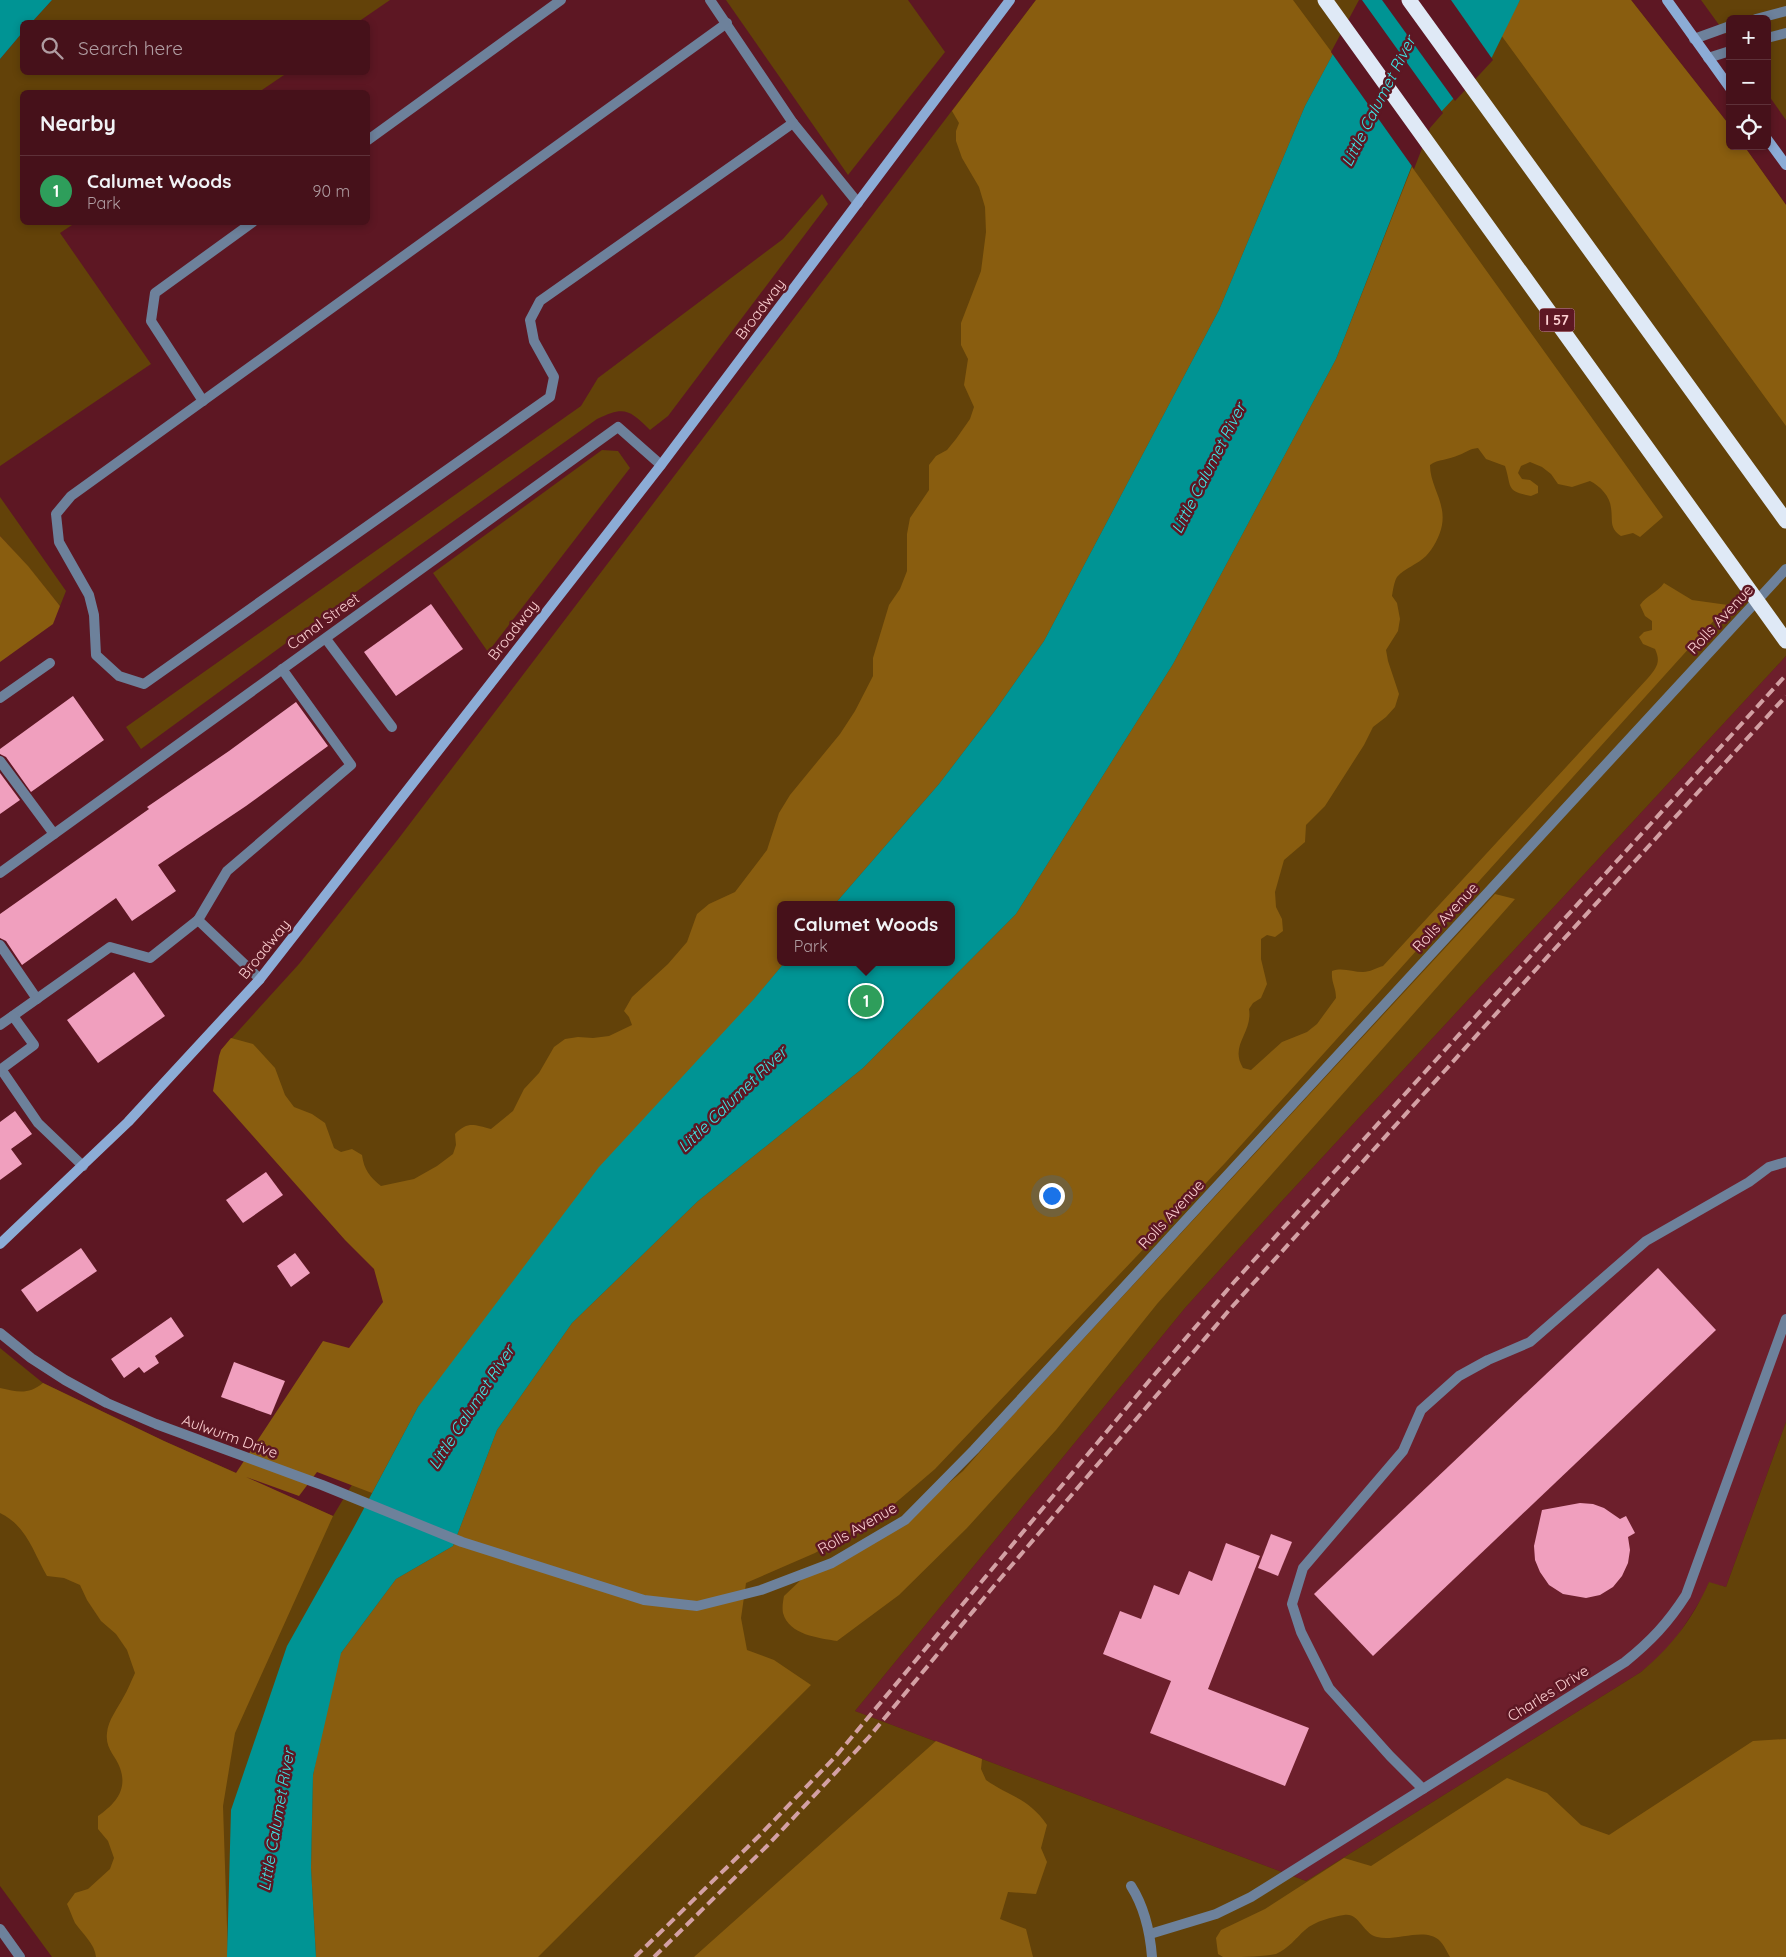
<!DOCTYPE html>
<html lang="en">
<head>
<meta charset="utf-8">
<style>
	:root { --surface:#46111a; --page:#501f27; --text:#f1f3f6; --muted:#b09da2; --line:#5e3139; --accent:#1a73e8 }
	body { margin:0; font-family:Quicksand,sans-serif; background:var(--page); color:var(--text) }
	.controls { position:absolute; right:15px; top:15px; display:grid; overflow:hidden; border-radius:8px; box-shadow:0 2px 8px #0003 }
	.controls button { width:45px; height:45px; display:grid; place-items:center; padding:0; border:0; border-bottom:1px solid var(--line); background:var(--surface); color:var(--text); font:25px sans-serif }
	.you { position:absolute; left:1051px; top:1195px; width:18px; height:18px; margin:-12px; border:4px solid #fff; border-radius:50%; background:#1a73e8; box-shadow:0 0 0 8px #1a73e833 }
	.badge { display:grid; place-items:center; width:32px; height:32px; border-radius:50%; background:var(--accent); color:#fff; font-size:16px; font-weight:700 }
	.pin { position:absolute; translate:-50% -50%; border:2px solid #fff; box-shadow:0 1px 5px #0006 }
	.popup { position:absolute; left:777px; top:901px; width:178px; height:65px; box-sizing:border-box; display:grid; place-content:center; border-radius:8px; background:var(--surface); filter:drop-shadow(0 1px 4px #0005); font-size:16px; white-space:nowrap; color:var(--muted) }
	.popup b { font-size:19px; color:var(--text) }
	.popup::after { content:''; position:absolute; left:50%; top:100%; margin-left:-10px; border:10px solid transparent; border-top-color:var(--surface) }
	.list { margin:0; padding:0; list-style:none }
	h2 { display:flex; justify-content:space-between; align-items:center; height:65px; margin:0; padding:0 20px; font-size:21px }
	h2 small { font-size:16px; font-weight:400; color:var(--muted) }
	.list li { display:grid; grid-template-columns:32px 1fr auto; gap:15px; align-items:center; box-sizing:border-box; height:70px; padding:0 20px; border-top:1px solid var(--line) }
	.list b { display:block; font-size:19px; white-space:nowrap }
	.list p { margin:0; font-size:16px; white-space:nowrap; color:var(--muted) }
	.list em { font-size:16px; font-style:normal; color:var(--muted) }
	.icon { flex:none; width:28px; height:28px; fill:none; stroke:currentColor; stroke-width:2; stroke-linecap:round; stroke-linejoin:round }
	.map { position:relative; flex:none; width:1786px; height:1957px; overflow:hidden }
	.search { position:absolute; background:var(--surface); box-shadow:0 2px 8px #0003; left:20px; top:20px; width:350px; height:55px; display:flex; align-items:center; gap:12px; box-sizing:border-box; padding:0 18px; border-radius:8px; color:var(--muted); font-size:19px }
	.panel { position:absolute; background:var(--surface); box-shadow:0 2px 8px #0003; left:20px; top:90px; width:350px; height:135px; border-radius:8px }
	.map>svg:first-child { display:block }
</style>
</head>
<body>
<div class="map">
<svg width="1786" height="1957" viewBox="0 0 1786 1957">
	<rect width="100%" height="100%" fill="#5d1723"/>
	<!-- built -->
	<polygon fill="#6d1f2c" points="1786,656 1786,1422 1726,1587 1709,1583 1702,1598 1677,1637 1663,1654 1641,1672 1306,1881 855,1711 1185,1308 1281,1202"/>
	<!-- green -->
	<g fill="#634209" fill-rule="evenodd">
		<polygon points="52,0 390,0 358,22 32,22"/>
		<polygon points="726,0 908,0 945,52 848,175"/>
		<path d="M1036,0h595l99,126v20h14l42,59v451l-505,546 -96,106 -330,403 451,170 335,-209c31,-26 51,-52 68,-90l17,5 60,-165v535h-1734l-52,-71v-538l43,35 121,58 169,75 126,-208 -238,-258 78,-86 100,-126zM781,905h170v57h-170z"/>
		<polygon points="1701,0 1786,0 1786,120 1767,93 1767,19 1730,19 1730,40"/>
		<polygon points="22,33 22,72 287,73 259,92 22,92 22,222 75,223 60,233 151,364 0,466 0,59"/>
		<path d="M822,194l6,10 -160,212 -18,14c-21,-21 -26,-24 -53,-11l-181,129 -275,201 -15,-22 455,-321 17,-28 185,-139z"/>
		<polygon points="602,450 618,451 630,468 488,652 433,573"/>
		<polygon points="0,497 66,591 60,606 28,567 0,536"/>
	</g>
	<!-- forest -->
	<g fill="#895d0f">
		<path d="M1036,0h257l40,54 -28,52 -86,204 -175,331 -50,71 -55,72 -105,121h-53v57h4l-367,445 -46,86 -55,-21 -18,24 -53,-19 87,39 -98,217 -12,73 5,151h-132c-1,-13 -14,-24 -21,-34 -3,-6 -5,-13 -8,-19l8,-11 13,-4 22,-20 4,-11 -6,-17 -10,-12v-13c17,-12 30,-26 22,-48 -4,-12 -15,-19 -13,-35 1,-13 11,-25 16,-35 5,-8 8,-17 12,-25l-8,-23 -11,-16 -15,-13 -14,-21 -7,-15 -16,-7 -17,-2c-14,-24 -20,-50 -47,-63v-125c18,4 28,7 43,-5l121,58 72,32 87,-132 26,7 34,-46 -9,-33 -29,-29 -132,-149 6,-35 2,-6 10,-12 22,6 22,24 10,27 9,12 18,7 13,9 9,25 7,4 11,-3 10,6c2,15 8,22 19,31l33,-7 23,-13 16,-12 3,-9 -1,-11c13,-13 19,-9 36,-5l22,-18 11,-22 15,-16 15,-26 11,-8 13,-2 15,1 16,-2 23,-11 -3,-8 -5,-6 8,-14 36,-33 19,-22 10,-28 12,-10 26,-12 32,-42 12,-37 11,-18 50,-61 15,-23 18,-35v-18l16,-53 11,-16 7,-18v-37l3,-16 19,-28v-25l7,-9 11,-6 9,-11 14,-20 4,-12 -10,-22 4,-26 -7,-14v-22l20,-52 5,-39 -1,-25 -6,-20 -17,-29 -6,-17v-10l3,-8 -7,-12z"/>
		<polygon points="1520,0 1631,0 1730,126 1730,146 1744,146 1786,205 1786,426 1501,35"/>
		<path d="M1412,167l251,350 -23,20 -7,-4 -12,3c-12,-8 -8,-15 -10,-28 -1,-12 -11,-22 -21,-27l-18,6 -14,-3 -7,-10 -9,-7 -12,-5 -9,4 -3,7 4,6 8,1 8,6v7l-7,3c-26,-5 -19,-9 -26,-30l-19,-7 -8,-11c-9,1 -11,4 -19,7 -10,5 -21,4 -29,10 0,21 16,37 12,60 -2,11 -9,24 -16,31 -8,8 -21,12 -29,21 -3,5 -4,13 -5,19l5,7 3,16 -2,12 -12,19 2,11 11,33 -4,13 -9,10 -13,10 -9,18 -39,61 -19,19 -1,17 -21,18 -9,32 1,15 6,12 1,12 -8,6 -8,-2 -6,4v20l6,25 -6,14 -8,5 -4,6c4,24 -20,36 -6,59l8,2 31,-28 25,-10 10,-8 19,-26c0,-11 -5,-15 -4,-27 11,-4 20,1 31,1 7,0 13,-4 20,-6l265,-288c9,-11 13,-16 7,-29l-12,-5 -4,-7 5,-5 8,-2v-9l-7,-5 -5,-11c7,-10 17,-12 24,-22l28,17 36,5 -503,558 -290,306 -49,42 -71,42 -69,30 -5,35 6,32 27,10 37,25 -273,272h-222l-5,-89 2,-93 25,-126 3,4 55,-74 57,-33 44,-116 75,-107 126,-122 165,-133 153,-154 157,-250 163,-305z"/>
		<polygon points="0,536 28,566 60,606 53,624 0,662"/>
		<path d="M1495,894l20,5 -358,405 -101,126 -89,98 -68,67 -62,46c-18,-3 -48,-6 -54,-28 -1,-5 0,-12 1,-17l20,-19 100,-56 59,-50 47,-53z"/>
		<path d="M1786,1739v218h-336c-3,-5 -6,-12 -10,-16 -14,-15 -45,1 -63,-4 -14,-3 -18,-25 -33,-22 -12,2 -29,6 -39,15 -9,8 -17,19 -29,24 -16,3 -37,3 -53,3l-5,-3 -2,-16 5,-8 44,-21 79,-51 27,8 136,-88 40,15 34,32 28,10 144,-94z"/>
		<path d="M936,1741l46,18 -1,10 5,11c24,17 43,18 61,45l-6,23 6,14 -11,32 -28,-2 -8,27 26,10 7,28h-339z"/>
	</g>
	<!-- water -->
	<g fill="#009494">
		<polygon points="0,0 52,0 32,22 22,22 22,33 0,59"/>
		<polygon points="1362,0 1520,0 1492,57 1427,127 1336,359 1173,664 1016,914 863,1068 698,1201 572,1323 497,1430 453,1546 396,1579 341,1653 313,1775 311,1868 316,1957 227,1957 231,1810 287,1646 354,1527 418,1407 599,1167 754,999 785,962 951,962 951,905 834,905 939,784 994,712 1044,641 1219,310 1305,106"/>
	</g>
	<!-- pier -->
	<g fill="#5d1723">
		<polygon points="1359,0 1362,0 1443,113 1430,128 1414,169 1331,52"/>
		<polygon points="1382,0 1451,0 1493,60 1455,101"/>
	</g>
	<!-- building -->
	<g fill="#f09fbe">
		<polygon points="431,604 463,649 396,696 364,652"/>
		<polygon points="73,696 104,740 31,792 6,757 0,754 0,749"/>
		<polygon points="296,702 328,746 246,806 158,865 176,891 132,921 116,898 22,965 6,941 0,938 0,914 149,809 147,807 229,751"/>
		<polygon points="0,773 20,800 0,814"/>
		<polygon points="134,972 165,1016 98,1063 67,1020"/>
		<polygon points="15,1111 32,1134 11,1149 22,1164 0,1180 0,1122"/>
		<polygon points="266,1172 283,1195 243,1223 226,1200"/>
		<polygon points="81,1248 97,1271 37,1312 21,1290"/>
		<polygon points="295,1253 310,1273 291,1287 277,1266"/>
		<polygon points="1658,1268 1716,1330 1373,1656 1314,1594"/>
		<polygon points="171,1317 184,1336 155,1356 159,1363 144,1373 139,1367 124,1378 111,1359"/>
		<polygon points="234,1362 285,1381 271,1415 221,1397"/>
		<polygon points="1580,1503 1593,1504 1604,1508 1620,1519 1626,1516 1635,1533 1628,1537 1630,1550 1628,1563 1622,1576 1613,1587 1600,1595 1586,1598 1563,1594 1549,1585 1540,1572 1535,1560 1534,1546 1542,1510"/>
		<polygon points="1271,1534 1292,1542 1278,1576 1258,1568"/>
		<polygon points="1226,1543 1260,1556 1208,1689 1309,1728 1285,1786 1150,1733 1171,1681 1103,1654 1120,1611 1141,1619 1154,1585 1179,1595 1189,1571 1212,1581"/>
	</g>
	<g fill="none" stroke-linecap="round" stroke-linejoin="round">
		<!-- lane -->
		<g stroke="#6d819b" stroke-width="10">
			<polyline points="326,639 392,727"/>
			<polyline points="0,698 50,663"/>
			<polyline points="0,761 54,834"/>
			<polyline points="198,920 227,871 351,765 282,669"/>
			<polyline points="0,945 37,999"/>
			<polyline points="0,1025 110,947 150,958 198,920 260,979"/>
			<polyline points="1,1069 38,1123 83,1166"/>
			<polyline points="0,1070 34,1045 13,1016"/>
			<polyline points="1423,1789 1390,1756 1329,1688 1301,1632 1292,1604 1303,1568 1403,1451 1421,1410 1459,1376 1488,1360 1530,1342 1646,1241 1749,1182 1769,1167 1786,1162"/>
			<path d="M1131,1886c14,22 19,45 21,71"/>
		</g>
		<!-- street -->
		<g stroke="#6d819b" stroke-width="10">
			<polyline points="710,0 793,123 858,203"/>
			<polyline points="1756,19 1786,11"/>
			<polyline points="727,23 71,496 56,514 59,542 89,595 94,615 96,655 119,676 144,684 550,397 554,377 534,341 530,320 540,301 793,123"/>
			<polyline points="1767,38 1786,33"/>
			<polyline points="1694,39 1730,26"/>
			<polyline points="1708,58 1730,51"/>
			<polyline points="368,140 561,0"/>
			<polyline points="203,401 151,321 155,293 253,222"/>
			<polyline points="0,873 618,427 661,465"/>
			<polyline points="0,1333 31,1358 65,1380 107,1403 156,1424 322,1485 462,1542 644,1600 697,1606 761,1590 832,1563 905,1520 974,1450 1786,569"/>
			<polyline points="0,1929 20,1957"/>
			<path d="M1150,1934l66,-20 35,-17 374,-235c26,-21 43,-39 61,-67l100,-276"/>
		</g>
		<!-- secondary -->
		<g stroke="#8cacd6" stroke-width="10">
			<polyline points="1667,0 1730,88"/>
			<polyline points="1767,139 1786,165"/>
			<polyline points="0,1244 128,1122 260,979 661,465 1010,0"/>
		</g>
		<!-- highway -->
		<polyline stroke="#dfe9f6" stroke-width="15" points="1409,0 1786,521"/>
		<!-- rail -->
		<g stroke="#d3a0a4" stroke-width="4" stroke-dasharray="10 5" stroke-linecap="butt">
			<polyline points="635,1957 759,1836 836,1756 1149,1381 1235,1281 1786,675"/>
			<polyline points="654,1957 768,1845 869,1737 994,1586 1231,1308 1540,965 1786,696"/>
		</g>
		<!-- highway-bridge -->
		<polyline stroke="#dfe9f6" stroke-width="15" points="1325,0 1786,641"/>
	</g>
	<g text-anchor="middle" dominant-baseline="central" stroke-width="5" stroke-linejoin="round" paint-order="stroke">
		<!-- shield labels -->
		<rect fill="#5d1723" stroke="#cd989e" stroke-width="1" x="1539.5" y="308.5" width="35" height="23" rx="4"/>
		<g font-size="14" font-weight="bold" fill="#fdd0d2">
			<text x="1557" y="320">I 57</text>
		</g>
		<!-- street labels -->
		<g font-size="15" fill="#fdd0d2" stroke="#5d1723">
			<text transform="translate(760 309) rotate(-53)">Broadway</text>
			<text transform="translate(1720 619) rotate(-47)">Rolls Avenue</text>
			<text transform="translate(323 621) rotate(-36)">Canal Street</text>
			<text transform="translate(513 630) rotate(-52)">Broadway</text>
			<text transform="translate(1445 917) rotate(-47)">Rolls Avenue</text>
			<text transform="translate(264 949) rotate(-51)">Broadway</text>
			<text transform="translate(1171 1214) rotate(-47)">Rolls Avenue</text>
			<text transform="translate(230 1436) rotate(20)">Aulwurm Drive</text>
			<text transform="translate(857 1528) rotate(-30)">Rolls Avenue</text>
			<text transform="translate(1548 1693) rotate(-32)">Charles Drive</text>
		</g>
		<!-- water labels -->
		<g font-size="16" font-style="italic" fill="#3ee9e9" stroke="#5d1723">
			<text transform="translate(1378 101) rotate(-63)">Little Calumet River</text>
			<text transform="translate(1208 468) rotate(-63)">Little Calumet River</text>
			<text transform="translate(732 1099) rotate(-44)">Little Calumet River</text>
			<text transform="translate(471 1407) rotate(-57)">Little Calumet River</text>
			<text transform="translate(276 1820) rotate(-80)">Little Calumet River</text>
		</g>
	</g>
</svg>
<div class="controls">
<button>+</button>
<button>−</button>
<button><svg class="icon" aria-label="locate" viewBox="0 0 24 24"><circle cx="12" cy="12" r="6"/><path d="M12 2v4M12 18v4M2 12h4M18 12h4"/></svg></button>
</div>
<div class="you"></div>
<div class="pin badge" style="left:866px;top:1001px;background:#2e9e5b">1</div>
<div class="popup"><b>Calumet Woods</b>Park</div>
<div class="search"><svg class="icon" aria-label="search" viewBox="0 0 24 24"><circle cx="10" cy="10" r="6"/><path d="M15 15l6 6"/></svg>Search here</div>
<section class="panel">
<h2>Nearby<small></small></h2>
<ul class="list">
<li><span class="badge" style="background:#2e9e5b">1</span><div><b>Calumet Woods</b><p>Park</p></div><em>90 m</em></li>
</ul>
</section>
</div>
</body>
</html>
